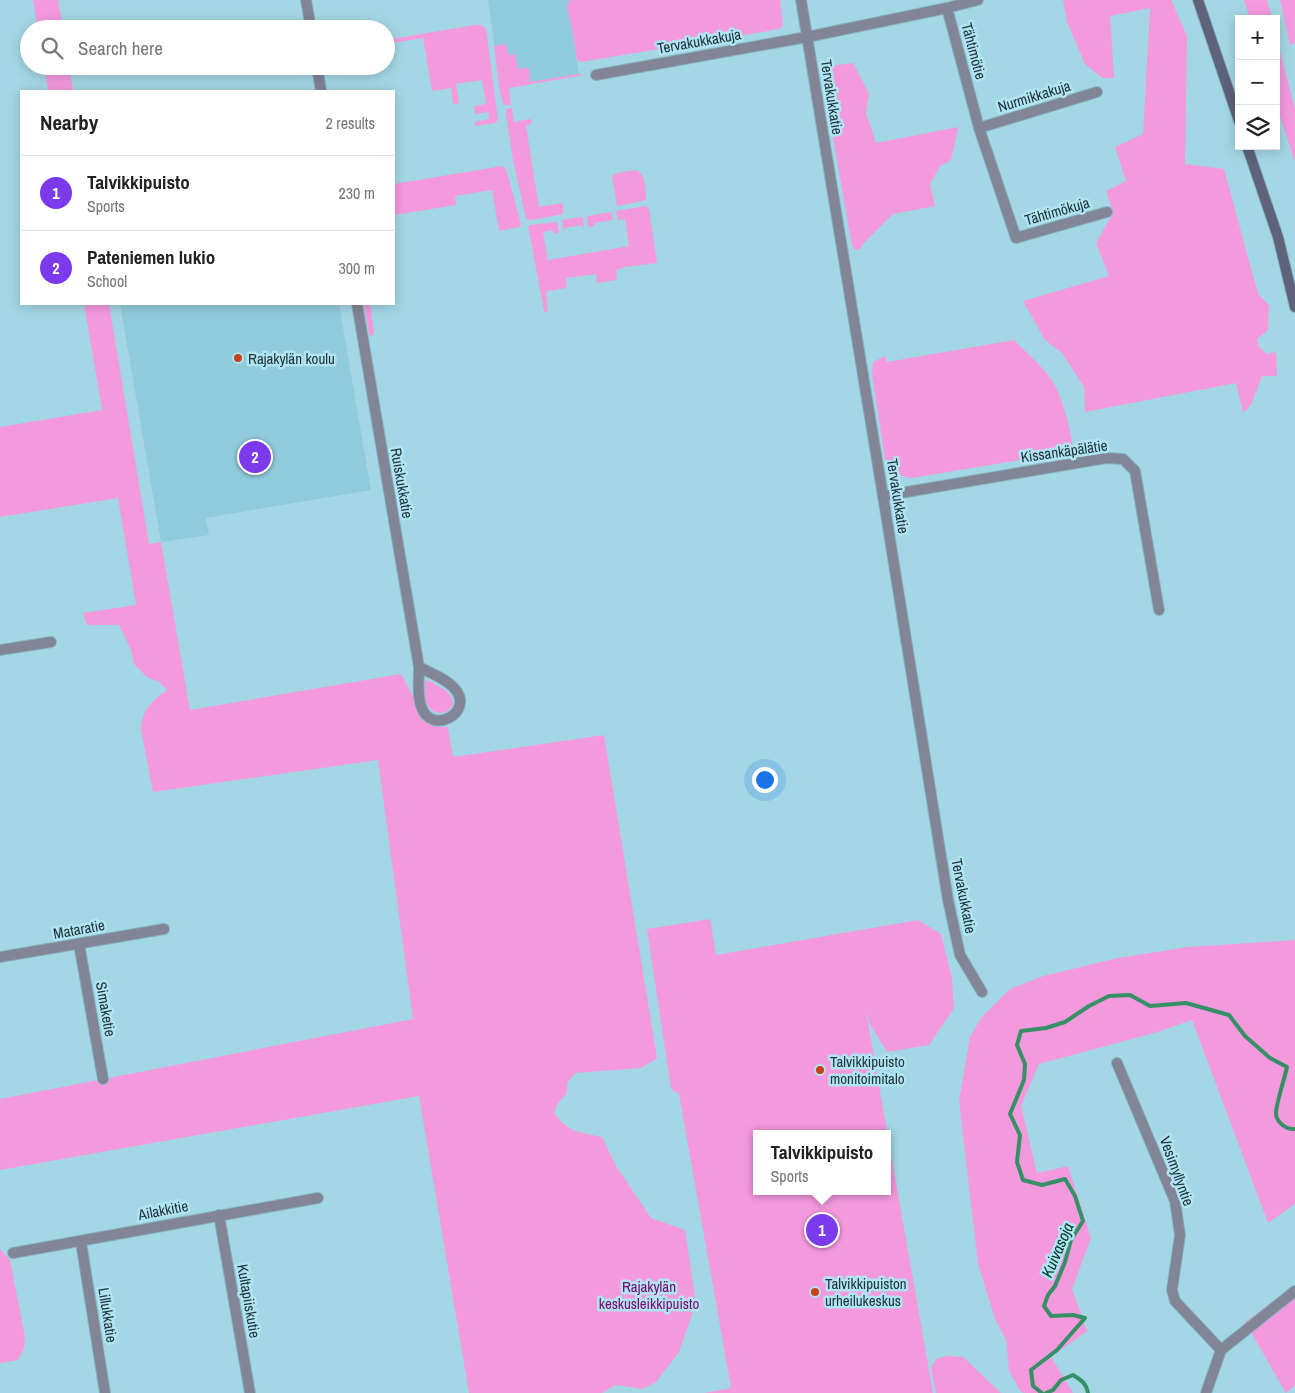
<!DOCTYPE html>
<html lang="en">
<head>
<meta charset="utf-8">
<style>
	:root { --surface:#fff; --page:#f2f2f2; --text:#222; --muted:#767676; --line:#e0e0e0; --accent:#7c3aed }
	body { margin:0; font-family:"Archivo Narrow",sans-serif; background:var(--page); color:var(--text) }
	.controls { position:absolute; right:15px; top:15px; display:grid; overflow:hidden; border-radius:0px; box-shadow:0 2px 12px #0003 }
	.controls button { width:45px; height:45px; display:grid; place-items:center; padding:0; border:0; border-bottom:1px solid var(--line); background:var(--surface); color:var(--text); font:25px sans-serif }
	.you { position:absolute; left:764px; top:779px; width:18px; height:18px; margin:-12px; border:4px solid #fff; border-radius:50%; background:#1a73e8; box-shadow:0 0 0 8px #1a73e833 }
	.badge { display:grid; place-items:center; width:32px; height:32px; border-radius:50%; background:var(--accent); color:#fff; font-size:16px; font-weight:700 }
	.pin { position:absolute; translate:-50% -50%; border:2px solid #fff; box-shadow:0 1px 5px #0006 }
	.popup { position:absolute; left:753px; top:1130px; width:138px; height:65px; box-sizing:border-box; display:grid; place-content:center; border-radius:0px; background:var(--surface); filter:drop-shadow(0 1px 4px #0005); font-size:16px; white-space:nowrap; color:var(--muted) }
	.popup b { font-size:19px; color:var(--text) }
	.popup::after { content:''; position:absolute; left:50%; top:100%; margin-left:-10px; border:10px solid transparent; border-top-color:var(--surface) }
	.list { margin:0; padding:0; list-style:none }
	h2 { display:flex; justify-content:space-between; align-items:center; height:65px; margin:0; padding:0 20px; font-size:21px }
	h2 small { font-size:16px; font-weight:400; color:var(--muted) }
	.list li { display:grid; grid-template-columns:32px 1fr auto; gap:15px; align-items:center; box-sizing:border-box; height:75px; padding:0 20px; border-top:1px solid var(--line) }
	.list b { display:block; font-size:19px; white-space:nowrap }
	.list p { margin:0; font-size:16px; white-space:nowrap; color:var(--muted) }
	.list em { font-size:16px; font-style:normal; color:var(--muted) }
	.icon { flex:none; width:28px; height:28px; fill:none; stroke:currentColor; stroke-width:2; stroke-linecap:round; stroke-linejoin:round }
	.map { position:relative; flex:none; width:1295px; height:1393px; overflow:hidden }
	.search { position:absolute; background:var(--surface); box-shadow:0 2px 12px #0003; left:20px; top:20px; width:375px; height:55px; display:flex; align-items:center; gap:12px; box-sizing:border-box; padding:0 18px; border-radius:28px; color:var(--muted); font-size:19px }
	.panel { position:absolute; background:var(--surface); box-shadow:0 2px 12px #0003; left:20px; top:90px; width:375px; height:215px; border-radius:0px }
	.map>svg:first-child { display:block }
</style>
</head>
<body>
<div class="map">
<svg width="1295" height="1393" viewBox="0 0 1295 1393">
	<rect width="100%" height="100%" fill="#a4d7e5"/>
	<!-- built -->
	<g fill="#90cbdb">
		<polygon points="488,0 570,0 567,7 572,29 579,74 500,87"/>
		<polygon points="120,304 339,304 371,490 206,518 209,535 161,542"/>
	</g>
	<!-- green -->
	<g fill="#f599df" fill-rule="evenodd">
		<polygon points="33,0 58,0 63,29 38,29"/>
		<polygon points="570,0 780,0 783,26 779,29 768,31 581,62 577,60 572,29 567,7"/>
		<polygon points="1063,0 1171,0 1187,36 1185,164 1224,169 1258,294 1269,305 1268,330 1257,339 1259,347 1267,354 1276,352 1277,376 1262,376 1251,405 1243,413 1236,383 1085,412 1084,387 1062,353 1045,340 1023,301 1109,276 1096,243 1113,213 1106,191 1126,181 1115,147 1143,134 1150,8 1110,16 1114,78 1102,78 1085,64 1067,22"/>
		<polygon points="1244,0 1267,0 1272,19 1250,19"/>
		<polygon points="1280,0 1295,0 1295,43 1290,45"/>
		<polygon points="474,25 481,25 486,29 498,120 495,123 475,126 475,122 489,119 488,112 475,114 474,106 486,104 482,80 456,84 459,103 453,104 451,88 432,91 423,38 386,44 386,40"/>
		<polygon points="1276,36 1295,109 1295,209 1295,162 1276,104"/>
		<polygon points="506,44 508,55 515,54 518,69 526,68 529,69 530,82 579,74 584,75 509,88 511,105 504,105 500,94 494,46"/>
		<polygon points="853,63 869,94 866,113 876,143 958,127 951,160 940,166 930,184 935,206 893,214 864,243 860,249 855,250 852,246 828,109 828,66"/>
		<polygon points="44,66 69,66 73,91 48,91"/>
		<polygon points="512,108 514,122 530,119 532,120 531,124 526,126 539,207 563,203 563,214 531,220 526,219 513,160 506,115 506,109"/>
		<polygon points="502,166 506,169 521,224 520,227 499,231 492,190 455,196 456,205 394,215 394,184"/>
		<path d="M636,170c10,4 10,21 10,30l-29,6 -5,-30 5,-3z"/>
		<polygon points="646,206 649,209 657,263 625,267 616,270 617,280 597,283 596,274 566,278 567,288 547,291 546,293 548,311 546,313 544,311 528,226 530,225 557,222 559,232 554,234 553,230 543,232 548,260 629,246 625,219 619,220 618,222 616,211"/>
		<polygon points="611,212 613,220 594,223 595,226 588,227 587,216"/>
		<polygon points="581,217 583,218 584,228 583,228 582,225 564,228 564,231 563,231 562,220"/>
		<path d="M84,304h25l40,240 12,-2 29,168 211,-36c4,7 8,14 12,22 1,4 1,8 3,12 4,15 17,20 32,19l5,30 151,-22 53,323 -16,10 -66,5 -8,10v10l-9,10 -4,10c15,20 25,19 48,24l14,29 35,52 34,12 11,73 -17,49 -23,30 -13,7 -27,-4 -14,8h-133l-50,-297 -419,74v-71l413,-80 -35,-259 -225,32 -12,-62c0,-18 11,-30 26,-40l-8,-8 -12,-5 -13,-13 -3,-14 -12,-25h-32l-4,-12 53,-8 -18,-107 -118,19v-90l102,-17z"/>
		<polygon points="364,304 370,304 374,332 373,335 371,336 369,334"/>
		<path d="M1014,340c14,15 35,31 43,50 9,19 13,41 17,61l-162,27 -14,-3 -7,-9h-5l-14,-92 1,-12 12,-6 2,6z"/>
		<path d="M426,680c5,1 9,4 14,7 32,18 -5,39 -14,15 -2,-6 -1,-14 -1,-20z"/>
		<path d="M710,919l6,36 202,-35 23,14 11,44 2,30 -25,37 -42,7 -17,-28 -4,-13 67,382h-229l27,-5 -52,-294 -8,-5 -24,-160zM757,1134h130v57h-130z"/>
		<polygon points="1295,940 1295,1204 1268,1223 1192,1020 1154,1033 1039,1064 1021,1106 1037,1173 1068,1166 1091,1238 1072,1289 1087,1331 1051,1357 1073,1393 1024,1393 1020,1391 1009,1371 1006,1340 995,1319 978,1264 959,1101 970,1037 981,1018 1010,989 1043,976 1118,958 1188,947"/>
		<polygon points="0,1249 10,1260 25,1337 24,1349 18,1360 0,1363"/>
		<polygon points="1295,1285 1295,1385 1286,1393 1245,1322"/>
		<polygon points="946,1356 963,1357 1001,1393 936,1393 931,1368 936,1359"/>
	</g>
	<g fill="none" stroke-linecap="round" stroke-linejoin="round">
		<!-- stream -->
		<g stroke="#369065" stroke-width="4">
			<path d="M1042,1393l-9,-7 -2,-16 26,-20 28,-32 -12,-3 -22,1 -7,-10 4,-11 7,-9 10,-24 6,-22 12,-19 -8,-25 -10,-17 -23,6 -19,-5 -6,-18 3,-27 -10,-21 14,-34 1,-16 -8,-19 4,-14 25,-3 19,-6 24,-16 20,-10 21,-1 20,11 36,-3 43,12 16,21 25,22 17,9c-2,10 -11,37 -11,46 0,9 10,17 19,16"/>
			<path d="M1046,1393l7,-3 8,-10 12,-5c8,5 13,8 15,18"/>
		</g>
		<!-- minor casing -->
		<g stroke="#87b3bf" stroke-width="12">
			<g id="minor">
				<polyline points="306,0 311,29"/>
				<polyline points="801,0 883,496 948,900 960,955 982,992"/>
				<polyline points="947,8 978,0"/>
				<polyline points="317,66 321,91"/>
				<polyline points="596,75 807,37 947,8 979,128 1016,238 1107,212"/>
				<polyline points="979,128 1097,92"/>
				<path d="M357,304l62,363c0,12 -2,28 2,39 10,31 54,6 34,-17 -8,-10 -25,-16 -36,-22"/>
				<polyline points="883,496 1106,458 1123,459 1135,471 1159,610"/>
				<polyline points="0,650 51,642"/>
				<polyline points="79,944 103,1079"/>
				<polyline points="0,957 164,929"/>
				<polyline points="1117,1063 1175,1201 1180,1235 1172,1290 1175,1301 1221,1350 1206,1393"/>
				<polyline points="219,1215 250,1393"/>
				<polyline points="81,1242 105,1393"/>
				<polyline points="13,1253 318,1198"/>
				<polyline points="1221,1350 1295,1291"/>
			</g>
		</g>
		<!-- secondary casing -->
		<g stroke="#87b3bf" stroke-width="12">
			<g id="secondary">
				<polyline points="1198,0 1239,121"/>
				<polyline points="1247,146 1278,237 1295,307"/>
			</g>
		</g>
		<!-- minor -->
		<use href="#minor" stroke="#818595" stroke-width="10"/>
		<!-- secondary -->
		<use href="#secondary" stroke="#5e627a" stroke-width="10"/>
	</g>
	<!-- markers -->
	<g fill="#ca4117" stroke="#b1e4f2" stroke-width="2">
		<circle cx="238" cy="358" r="5"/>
		<circle cx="820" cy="1070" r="5"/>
		<circle cx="815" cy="1292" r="5"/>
	</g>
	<g text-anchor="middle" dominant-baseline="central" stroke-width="5" stroke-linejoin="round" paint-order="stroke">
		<!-- street labels -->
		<g font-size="15" fill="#20343a" stroke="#b1e4f2">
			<text transform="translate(699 41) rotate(-10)">Tervakukkakuja</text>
			<text transform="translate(974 51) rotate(75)">Tähtimötie</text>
			<text transform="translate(1034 96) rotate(-17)">Nurmikkakuja</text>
			<text transform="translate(832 97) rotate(81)">Tervakukkatie</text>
			<text transform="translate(1057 211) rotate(-16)">Tähtimökuja</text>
			<text transform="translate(1064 451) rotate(-8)">Kissankäpälätie</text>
			<text transform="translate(402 483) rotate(80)">Ruiskukkatie</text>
			<text transform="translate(898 496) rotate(81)">Tervakukkatie</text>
			<text transform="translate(964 896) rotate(79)">Tervakukkatie</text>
			<text transform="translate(79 929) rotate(-10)">Mataratie</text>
			<text transform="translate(106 1009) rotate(80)">Simaketie</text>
			<text transform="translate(1177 1171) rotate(70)">Vesimyllyntie</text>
			<text transform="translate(163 1210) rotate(-11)">Ailakkitie</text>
			<text transform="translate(249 1301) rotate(80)">Kultapiiskutie</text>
			<text transform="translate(108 1315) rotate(81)">Lillukkatie</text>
		</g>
		<!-- poi labels -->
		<g font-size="15" fill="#20343a" stroke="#b1e4f2" text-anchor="start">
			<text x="248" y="358">Rajakylän koulu</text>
			<text x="830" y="1061">Talvikkipuisto<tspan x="830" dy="17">monitoimitalo</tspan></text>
			<text x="825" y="1283">Talvikkipuiston<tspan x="825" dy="17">urheilukeskus</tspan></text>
		</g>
		<!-- park labels -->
		<g font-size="15" fill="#7a0569" stroke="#b1e4f2">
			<text x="649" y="1286">Rajakylän<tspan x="649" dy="17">keskusleikkipuisto</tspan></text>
		</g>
		<!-- water labels -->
		<g font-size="16" font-style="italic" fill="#04371f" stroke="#b1e4f2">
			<text transform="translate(1057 1250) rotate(-67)">Kuivasoja</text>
		</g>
	</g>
</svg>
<div class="controls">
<button>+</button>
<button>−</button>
<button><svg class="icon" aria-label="layers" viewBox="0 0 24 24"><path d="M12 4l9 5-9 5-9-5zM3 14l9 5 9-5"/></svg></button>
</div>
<div class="you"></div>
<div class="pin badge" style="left:822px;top:1230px">1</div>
<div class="popup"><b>Talvikkipuisto</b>Sports</div>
<div class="pin badge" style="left:255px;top:457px">2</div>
<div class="search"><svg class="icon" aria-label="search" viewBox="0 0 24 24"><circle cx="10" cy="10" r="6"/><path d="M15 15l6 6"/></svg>Search here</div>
<section class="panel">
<h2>Nearby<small>2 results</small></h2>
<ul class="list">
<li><span class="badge">1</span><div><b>Talvikkipuisto</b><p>Sports</p></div><em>230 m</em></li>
<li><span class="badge">2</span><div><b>Pateniemen lukio</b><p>School</p></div><em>300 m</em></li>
</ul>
</section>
</div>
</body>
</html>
